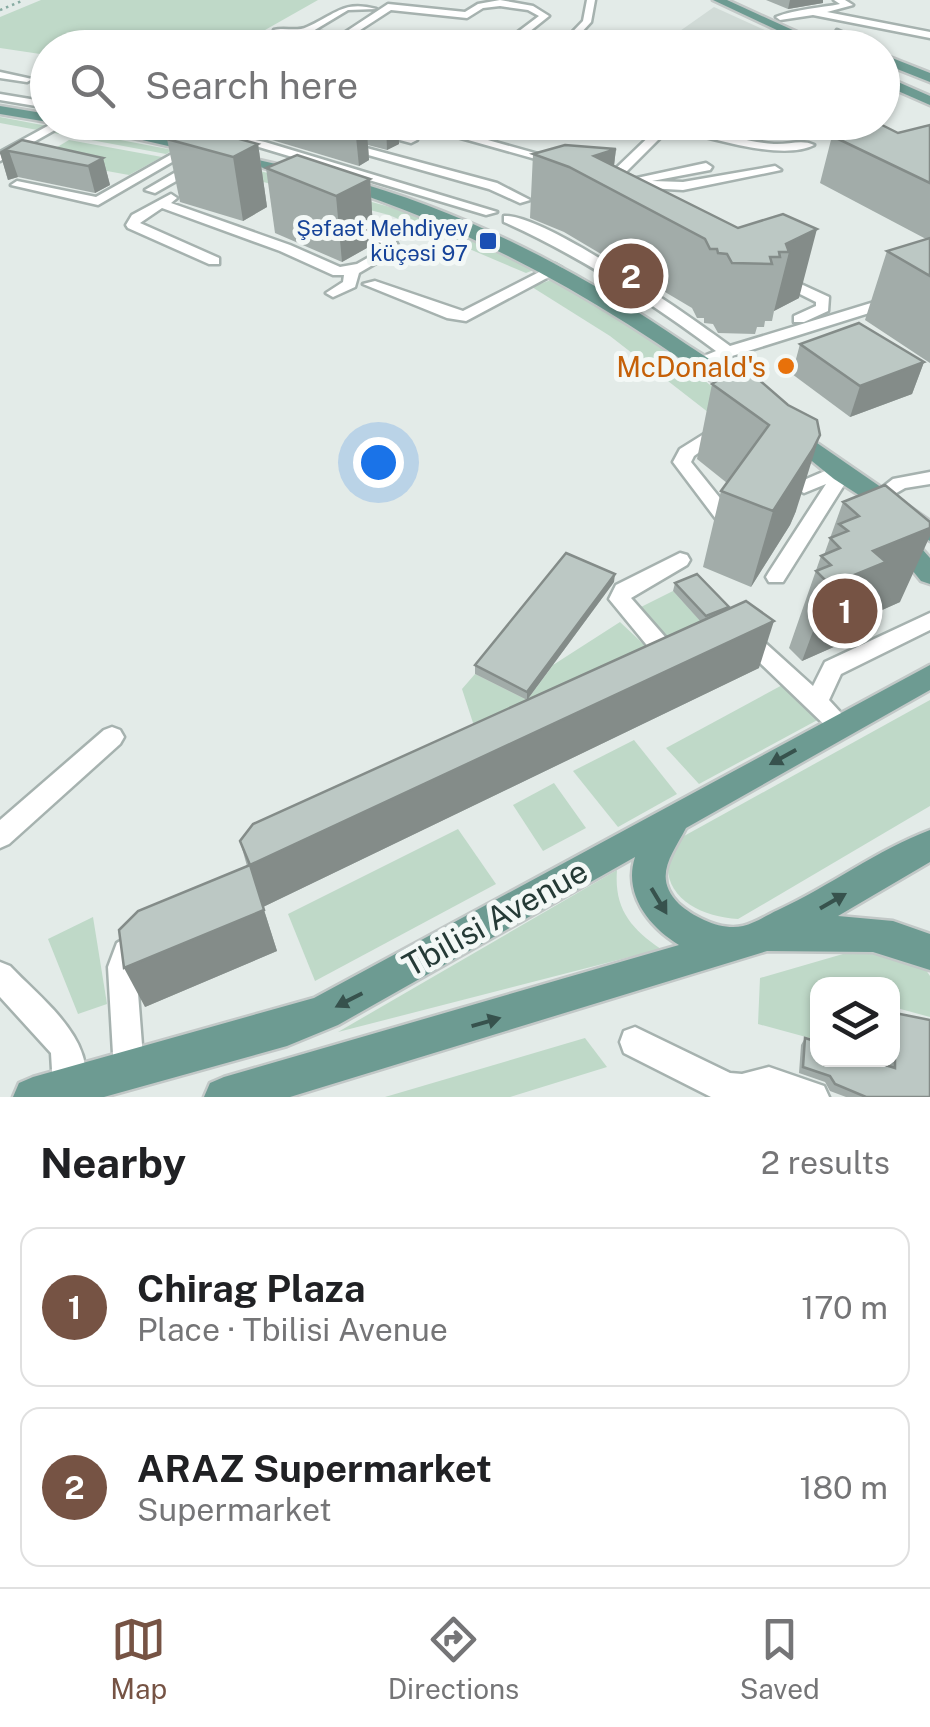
<!DOCTYPE html>
<html lang="en">
<head>
<meta charset="utf-8">
<style>
	:root { --surface:#fff; --page:#f2f2f2; --text:#202124; --muted:#757577; --line:#e0e0e0; --accent:#765344 }
	body { margin:0; font-family:"Public Sans",sans-serif; background:var(--page); color:var(--text) }
	.controls { position:absolute; right:30px; bottom:30px; display:grid; overflow:hidden; border-radius:20px; box-shadow:0 2px 8px #0004 }
	.controls button { width:90px; height:90px; display:grid; place-items:center; padding:0; border:0; border-bottom:2px solid var(--line); background:var(--surface); color:var(--text); font:50px sans-serif }
	.you { position:absolute; left:378px; top:462px; width:35px; height:35px; margin:-25px; border:8px solid #fff; border-radius:50%; background:#1a73e8; box-shadow:0 0 0 15px #1a73e833 }
	.badge { display:grid; place-items:center; width:65px; height:65px; border-radius:50%; background:var(--accent); color:#fff; font-size:32px; font-weight:700 }
	.pin { position:absolute; translate:-50% -50%; border:5px solid #fff; box-shadow:0 2px 10px #0006 }
	.list { margin:0; padding:0; list-style:none }
	h2 { display:flex; justify-content:space-between; align-items:center; height:130px; margin:0; padding:0 40px; font-size:42px }
	h2 small { font-size:32px; font-weight:400; color:var(--muted) }
	.list li { display:grid; grid-template-columns:65px 1fr auto; gap:30px; align-items:center; box-sizing:border-box; height:160px; margin:0 20px 20px; padding:0 20px; border:2px solid var(--line); border-radius:20px }
	.list b { display:block; font-size:38px; white-space:nowrap }
	.list p { margin:0; font-size:32px; white-space:nowrap; color:var(--muted) }
	.list em { font-size:32px; font-style:normal; color:var(--muted) }
	.icon { flex:none; width:55px; height:55px; fill:none; stroke:currentColor; stroke-width:2; stroke-linecap:round; stroke-linejoin:round }
	.map { position:relative; flex:none; width:930px; height:1097px; overflow:hidden }
	.search { position:absolute; background:var(--surface); box-shadow:0 2px 8px #0004; left:30px; right:30px; top:30px; height:110px; display:flex; align-items:center; gap:25px; box-sizing:border-box; padding:0 35px; border-radius:55px; color:var(--muted); font-size:38px }
	.sheet { height:490px; background:var(--surface) }
	nav { display:flex; justify-content:space-around; align-items:center; box-sizing:border-box; height:140px; border-top:2px solid var(--line); background:var(--surface); font-size:28px; color:var(--muted) }
	nav a { display:grid; justify-items:center; gap:5px }
	nav .on { color:var(--accent) }
	.map>svg:first-child { display:block }
</style>
</head>
<body>
<div class="map">
<svg width="930" height="1097" viewBox="0 0 930 1097">
	<rect width="100%" height="100%" fill="#e3ebe8"/>
	<!-- built -->
	<polygon fill="#d1dbd7" points="714,7 778,36 742,48 706,47 670,38"/>
	<!-- green -->
	<g fill="#bfd9c8">
		<polygon points="41,0 318,0 235,47 48,48 47,55 0,48 0,17"/>
		<polygon points="0,117 173,150 166,154 0,123"/>
		<polygon points="69,140 162,157 129,175 46,160 44,155"/>
		<polygon points="217,159 415,214 539,268 526,273 389,215 229,173"/>
		<polygon points="556,278 659,344 730,401 713,416 610,336 532,287"/>
		<polygon points="673,591 704,625 666,642 637,609"/>
		<polygon points="620,622 655,655 475,729 462,689 475,674 527,700 553,665"/>
		<polygon points="786,683 823,717 699,784 666,748"/>
		<path d="M930,700v106l-192,113c-43,-2 -88,-29 -63,-78z"/>
		<polygon points="634,740 677,794 618,827 573,771"/>
		<polygon points="554,783 586,828 543,851 513,805"/>
		<polygon points="458,829 496,884 315,981 288,914"/>
		<path d="M617,870c-3,38 13,58 44,79l-323,83z"/>
		<polygon points="93,917 107,1004 78,1014 48,939"/>
		<polygon points="867,947 918,958 930,976 930,1017 893,1007 892,984 818,984 817,1040 758,1024 760,978"/>
		<polygon points="585,1038 607,1067 510,1097 385,1097"/>
	</g>
	<g fill="none" stroke-linecap="round" stroke-linejoin="round">
		<!-- minor casing -->
		<g stroke="#a6b2af" stroke-width="5">
			<g id="minor">
				<path d="M500,0l33,6 16,10 -40,32 -28,-3 5,-3 16,2 37,-28 -11,-6 -28,-4 -17,2 -16,10 -76,-8 -57,37 -5,-3 5,-4 -60,-10c10,-3 23,2 33,-3 28,-12 36,-27 69,-18l-28,1 -35,21 28,4 47,-31 77,8 13,-8z"/>
				<polygon points="587,0 595,0 591,22 567,48 557,48 583,21"/>
				<path d="M834,0h11l8,5 -26,7 103,20v6l-117,-23 -33,5 -4,-3c19,-8 45,-9 64,-13z"/>
				<polygon points="778,30 781,35 759,41 754,38"/>
				<polygon points="837,30 874,46 875,48 862,48 834,35"/>
				<polygon points="531,43 534,44 536,48 527,48"/>
				<polygon points="0,72 32,79 27,82 0,78"/>
				<polygon points="0,94 48,102 48,108 0,100"/>
				<polygon points="55,122 69,122 0,161 0,152"/>
				<polygon points="141,122 166,122 265,142 497,212 486,215 259,147"/>
				<polygon points="404,122 424,122 563,161 557,165"/>
				<path d="M654,122c41,0 79,19 120,22 14,1 28,-5 40,1 -33,17 -108,-9 -144,-17l-52,52 -19,3v-6l11,-3 50,-48z"/>
				<polygon points="845,122 856,122 856,132 848,132"/>
				<polygon points="370,128 417,140 411,143 370,132"/>
				<polygon points="344,142 497,183 530,200 520,203 489,189 340,147 340,143"/>
				<polygon points="188,145 198,147 98,205 11,185 17,181 96,197"/>
				<polygon points="195,161 201,165 199,168 155,193 145,190"/>
				<polygon points="706,163 712,167 710,170 652,181 683,182 775,166 781,170 683,190 648,188 644,187 643,182 636,183 641,193 635,197 631,196 623,181"/>
				<polygon points="171,194 177,198 171,203 290,245 340,267 357,264 385,248 384,244 345,230 345,224 355,224 394,238 400,249 359,273 355,287 333,297 326,293 343,282 344,275 333,275 280,251 162,208 140,223 219,258 219,264 209,264 128,228 126,225 132,215"/>
				<path d="M504,216c41,-2 188,102 226,130l200,-61v9l-230,72 -8,-5 24,-10c-67,-50 -136,-95 -212,-129z"/>
				<polygon points="555,264 562,268 560,271 466,321 447,318 363,284 375,281 463,311"/>
				<polygon points="779,274 829,297 828,311 804,322 794,322 794,316 816,306 816,302 774,281 774,275"/>
				<polygon points="720,424 729,429 726,433 694,456 691,462 736,518 726,525 719,523 673,462 680,449"/>
				<polygon points="839,465 851,474 783,582 769,582 766,577 769,572 826,484 804,493 774,476 783,470 804,480"/>
				<polygon points="930,472 930,484 905,488 879,503 870,497 893,479"/>
				<polygon points="680,553 687,555 690,560 687,565 631,598 680,654 683,660 680,666 672,669 664,666 609,599 616,585"/>
				<polygon points="930,613 930,630 841,674 829,700 852,725 848,732 840,735 832,732 732,636 735,630 751,630 813,686 825,662"/>
				<polygon points="112,727 120,730 124,737 120,744 9,844 0,848 0,820 104,730"/>
				<polygon points="138,930 148,934 152,944 136,967 144,1071 140,1082 129,1086 118,1082 114,1071 108,967 117,943"/>
				<path d="M0,962l10,4c32,34 93,78 71,131h-24l-4,-10 -2,-34 -51,-56z"/>
				<polygon points="635,1027 730,1073 742,1074 769,1067 824,1086 829,1097 711,1097 624,1053 620,1042 624,1031"/>
			</g>
		</g>
		<!-- major casing -->
		<g stroke="#c2c8c7" stroke-width="5">
			<g id="major">
				<polygon points="713,0 727,0 832,48 815,48"/>
				<polygon points="829,35 861,45 863,48 844,48 825,40"/>
				<polygon points="882,54 930,73 930,82 882,63"/>
				<polygon points="882,75 930,96 930,105 882,84"/>
				<polygon points="0,106 48,114 48,122 0,114"/>
				<polygon points="64,122 93,122 311,172 303,177"/>
				<path d="M342,178c124,33 239,94 344,166 24,16 55,33 74,55l-11,6 -7,-2c-126,-94 -255,-169 -405,-217v-6z"/>
				<polygon points="788,423 930,521 930,541 834,479 780,435 777,430 780,425"/>
				<polygon points="898,530 907,532 930,558 930,584 921,581 886,538"/>
				<path d="M930,665v25l-244,138c-14,27 -34,49 -7,76 16,14 43,27 64,22 12,-3 24,-11 35,-16 52,-24 99,-60 152,-80v32l-92,54 55,5 37,13v36l-57,-18 -106,-1 -477,146h-86l6,-14 14,-6 455,-132c-30,-18 -56,-51 -44,-88l-297,168 -51,21 -183,51h-91l6,-14 14,-6 281,-79z"/>
			</g>
		</g>
		<!-- path -->
		<polyline stroke="#87aba2" stroke-width="2.5" stroke-dasharray="2.5 4" stroke-linecap="butt" points="0,10 24,0"/>
		<!-- minor -->
		<use href="#minor" fill="#fff" fill-rule="evenodd"/>
		<!-- major -->
		<use href="#major" fill="#6d9b92" fill-rule="evenodd"/>
	</g>
	<!-- wall -->
	<g fill="#a2aca9">
		<polygon points="766,0 823,0 823,3 788,9"/>
		<polygon points="188,122 422,122 423,131 416,134 399,130 399,144 387,150 368,145 369,160 359,166 262,137"/>
		<polygon points="930,125 930,363 865,320 887,251 926,239 820,183 832,136 898,133"/>
		<polygon points="167,139 258,144 267,207 243,221 180,202"/>
		<polygon points="22,140 103,158 110,185 95,193 18,177 8,180 0,152"/>
		<polygon points="616,149 614,165 738,228 783,214 799,298 774,311 772,321 765,321 764,327 757,327 755,334 718,333 713,324 704,323 704,318 697,318 692,308 564,232 530,218 533,154"/>
		<polygon points="266,168 370,179 374,244 342,262 275,233"/>
		<polygon points="800,344 924,362 912,394 850,417 792,374"/>
		<polygon points="712,384 788,405 796,511 790,525 751,587 703,567 721,491 727,483 697,459"/>
		<polygon points="885,485 900,602 862,619 854,638 802,661 789,648 821,556 824,555 843,502"/>
		<polygon points="614,582 527,700 475,674 475,665"/>
		<polygon points="675,583 729,607 728,610 759,668 263,907 277,951 145,1007 247,866 240,841 701,622 673,591"/>
		<polygon points="895,1013 930,1097 846,1097 830,1091 825,1082 799,1073 801,1045 805,1038 890,1066 890,1060 892,1060 892,1016"/>
	</g>
	<!-- shaded-wall -->
	<g fill="#848c89">
		<polygon points="790,0 823,0 823,3 788,9"/>
		<polygon points="386,122 398,122 399,144 387,150"/>
		<polygon points="416,122 422,122 423,131 416,134"/>
		<polygon points="367,132 369,160 359,166 356,137"/>
		<polygon points="258,144 267,207 243,221 233,157"/>
		<polygon points="616,149 611,190 594,156"/>
		<polygon points="9,151 18,177 8,180 0,153"/>
		<polygon points="103,158 110,185 95,193 88,166"/>
		<polygon points="370,179 374,244 342,262 336,196"/>
		<polygon points="817,229 799,298 774,311 789,252 786,244"/>
		<polygon points="924,362 912,394 850,417 860,386"/>
		<polygon points="820,435 796,511 790,525 751,587 773,511"/>
		<polygon points="930,528 930,536 900,602 862,619 854,638 802,661 830,585 873,551"/>
		<polygon points="615,574 614,582 527,700 527,692"/>
		<polygon points="774,621 759,668 263,907 250,865"/>
		<polygon points="264,910 277,951 145,1007 124,968"/>
	</g>
	<!-- building -->
	<g fill="#bcc8c4" stroke="#848c89" stroke-width="2.5">
		<polygon points="238,42 280,45 289,48 227,48"/>
		<polygon points="303,122 331,122 367,132 356,137"/>
		<polygon points="880,124 898,133 930,125 930,183 832,136"/>
		<polygon points="191,126 258,144 233,157 167,139"/>
		<polygon points="22,140 103,158 88,166 9,151 0,153"/>
		<polygon points="565,145 616,149 594,156 738,228 783,214 817,229 786,244 789,252 779,252 780,257 770,257 772,264 732,263 727,254 718,253 717,249 710,249 705,239 569,167 533,154"/>
		<polygon points="297,155 370,179 336,196 266,168"/>
		<polygon points="930,238 930,276 887,251"/>
		<polygon points="859,323 924,362 860,386 800,344"/>
		<polygon points="742,365 788,405 817,420 820,435 813,449 773,511 721,491 769,425 712,384"/>
		<polygon points="885,485 930,522 930,528 873,551 886,562 830,585 816,571 831,565 821,556 840,548 830,538 848,531 839,524 859,516 843,502"/>
		<polygon points="566,553 615,574 527,692 475,665"/>
		<polygon points="697,574 729,607 706,616 675,583"/>
		<polygon points="746,601 774,621 250,865 240,841 253,824"/>
		<polygon points="250,865 264,910 124,968 119,930 138,911"/>
		<polygon points="895,1013 930,1020 930,1097 866,1097 835,1084 830,1076 803,1067 805,1038 818,1042 818,1060 869,1060 895,1068"/>
	</g>
	<!-- one-way arrows -->
	<defs><path id="oneway-solid" d="M-6-.8H1V-3.2L6.5 0L1 3.2V.8H-6Z" transform="scale(2.5)"/></defs>
	<g fill="#37524d">
		<use href="#oneway-solid" transform="translate(783 757) rotate(151)"/>
		<use href="#oneway-solid" transform="translate(659 901) rotate(59)"/>
		<use href="#oneway-solid" transform="translate(833 901) rotate(-30)"/>
		<use href="#oneway-solid" transform="translate(349 1000) rotate(153)"/>
		<use href="#oneway-solid" transform="translate(486 1022) rotate(-16)"/>
	</g>
	<!-- markers -->
	<rect fill="#1a4fb4" stroke="#f3f8f6" stroke-width="4" x="478" y="231" width="20" height="20" rx="5"/>
	<circle fill="#e8710a" stroke="#f3f8f6" stroke-width="4" cx="786" cy="366" r="10"/>
	<g text-anchor="middle" dominant-baseline="central" stroke-width="10" stroke-linejoin="round" paint-order="stroke">
		<!-- far-transit labels -->
		<g font-size="22" fill="#164399" stroke="#f3f8f6" text-anchor="end">
			<text x="468" y="228">Şəfaət Mehdiyev<tspan x="468" dy="25">küçəsi 97</tspan></text>
		</g>
		<!-- food labels -->
		<g font-size="28" fill="#c56008" stroke="#f3f8f6" text-anchor="end">
			<text x="766" y="366">McDonald's</text>
		</g>
		<!-- near-street labels -->
		<g font-size="32" fill="#253a36" stroke="#f3f8f6">
			<text transform="translate(495 918) rotate(-29)">Tbilisi Avenue</text>
		</g>
	</g>
</svg>
<div class="controls">
<button><svg class="icon" aria-label="layers" viewBox="0 0 24 24"><path d="M12 4l9 5-9 5-9-5zM3 14l9 5 9-5"/></svg></button>
</div>
<div class="you"></div>
<div class="pin badge" style="left:845px;top:611px">1</div>
<div class="pin badge" style="left:631px;top:276px">2</div>
<div class="search"><svg class="icon" aria-label="search" viewBox="0 0 24 24"><circle cx="10" cy="10" r="6"/><path d="M15 15l6 6"/></svg>Search here</div>
</div>
<section class="sheet">
<h2>Nearby<small>2 results</small></h2>
<ul class="list">
<li><span class="badge">1</span><div><b>Chirag Plaza</b><p>Place · Tbilisi Avenue</p></div><em>170 m</em></li>
<li><span class="badge">2</span><div><b>ARAZ Supermarket</b><p>Supermarket</p></div><em>180 m</em></li>
</ul>
</section>
<nav>
<a class="on"><svg class="icon" aria-label="map" viewBox="0 0 24 24"><path d="M3 6l6-2 6 2 6-2v14l-6 2-6-2-6 2zM9 4v14M15 6v14"/></svg>Map</a>
<a><svg class="icon" aria-label="directions" viewBox="0 0 24 24"><path d="M12 3l9 9-9 9-9-9zM9 14v-3h6M13 9l2 2-2 2"/></svg>Directions</a>
<a><svg class="icon" aria-label="saved" viewBox="0 0 24 24"><path d="M7 4h10v16l-5-4-5 4z"/></svg>Saved</a>
</nav>
</body>
</html>
